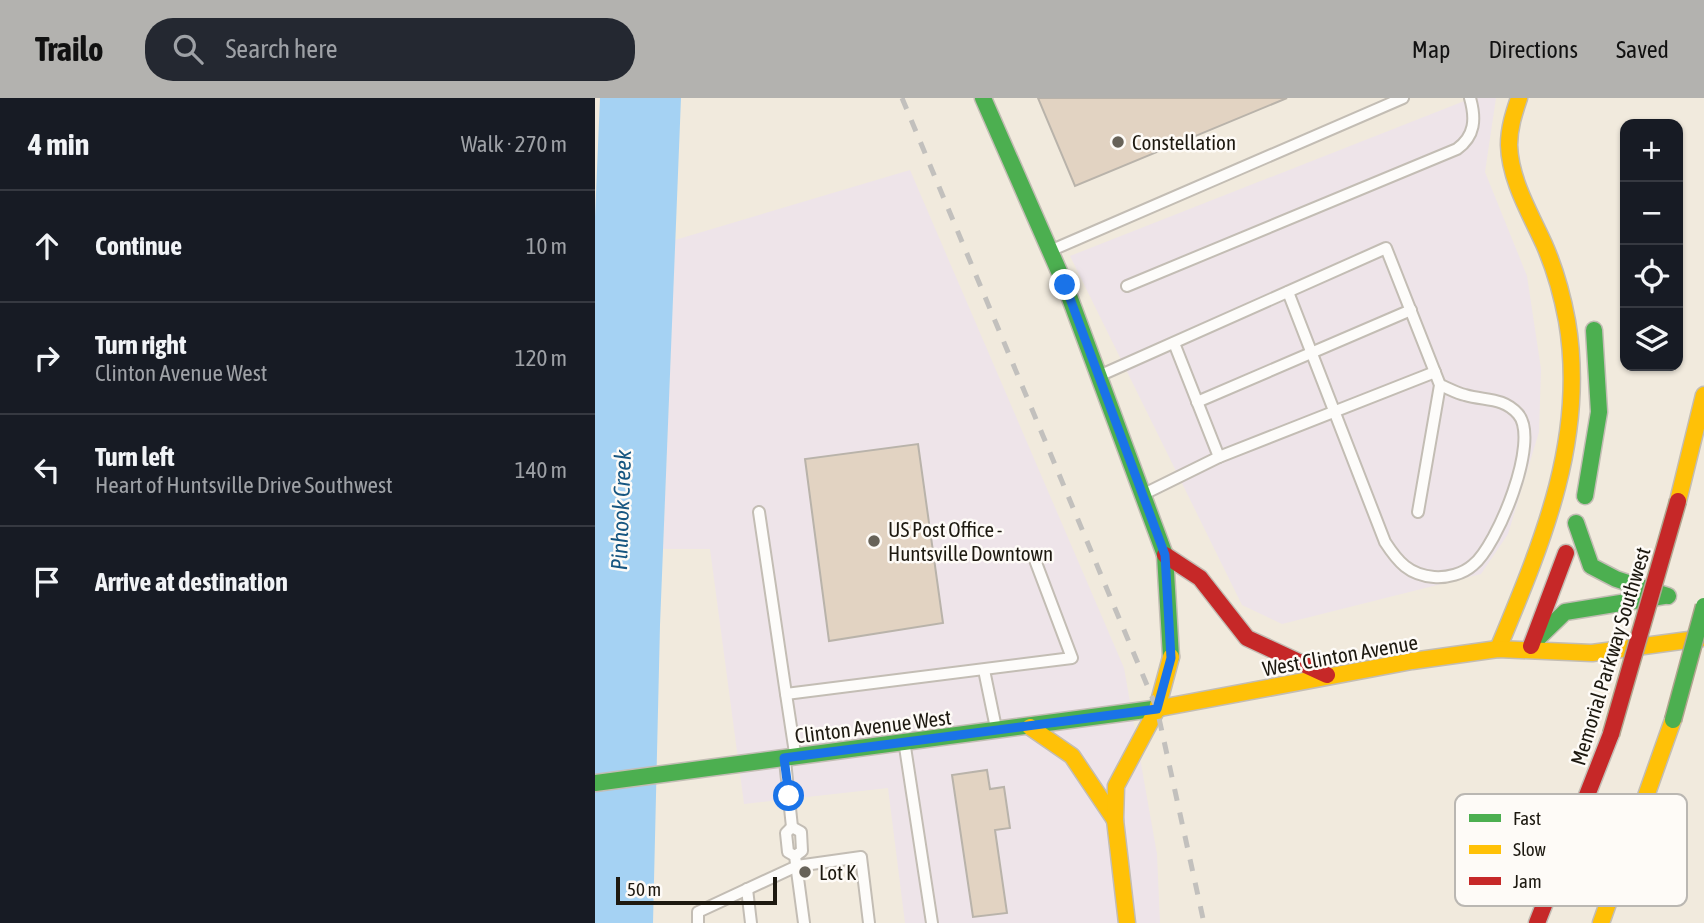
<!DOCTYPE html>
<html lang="en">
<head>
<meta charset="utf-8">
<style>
	:root { --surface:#171b24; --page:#242831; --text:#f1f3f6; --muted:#9ea1a6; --line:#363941; --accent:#b3b2af }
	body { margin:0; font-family:"Asap Condensed",sans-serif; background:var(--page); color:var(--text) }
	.controls { position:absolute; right:21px; top:21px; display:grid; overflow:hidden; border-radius:14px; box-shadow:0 2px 5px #0004 }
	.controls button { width:63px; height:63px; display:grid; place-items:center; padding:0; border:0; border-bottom:2px solid var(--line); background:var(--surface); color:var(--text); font:35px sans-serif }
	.scale { position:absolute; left:21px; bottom:18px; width:161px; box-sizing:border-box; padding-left:7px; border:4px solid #1d1910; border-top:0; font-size:19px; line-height:24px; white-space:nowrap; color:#1d1910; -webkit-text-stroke:5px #fefbf7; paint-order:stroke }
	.stop { position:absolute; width:21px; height:21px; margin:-16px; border:5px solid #1a73e8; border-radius:50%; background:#fff }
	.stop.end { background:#1a73e8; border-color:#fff; box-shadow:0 2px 7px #0008 }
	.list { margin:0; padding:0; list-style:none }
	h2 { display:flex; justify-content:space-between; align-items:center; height:91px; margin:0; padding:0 28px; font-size:30px }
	h2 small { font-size:23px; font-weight:400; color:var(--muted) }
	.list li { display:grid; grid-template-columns:46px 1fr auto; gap:21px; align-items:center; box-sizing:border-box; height:112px; padding:0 28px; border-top:2px solid var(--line) }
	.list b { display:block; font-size:26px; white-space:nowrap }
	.list p { margin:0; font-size:23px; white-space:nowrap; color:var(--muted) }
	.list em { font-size:23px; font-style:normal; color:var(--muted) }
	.icon { flex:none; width:38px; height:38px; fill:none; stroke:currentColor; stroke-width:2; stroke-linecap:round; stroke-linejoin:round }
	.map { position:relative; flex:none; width:1109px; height:825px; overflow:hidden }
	header { display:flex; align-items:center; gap:42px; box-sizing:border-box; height:98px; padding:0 35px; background:var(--accent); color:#111 }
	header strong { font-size:33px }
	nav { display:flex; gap:38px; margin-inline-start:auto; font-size:24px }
	.search { width:490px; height:63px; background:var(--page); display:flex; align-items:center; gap:18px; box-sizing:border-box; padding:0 24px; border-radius:28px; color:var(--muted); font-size:26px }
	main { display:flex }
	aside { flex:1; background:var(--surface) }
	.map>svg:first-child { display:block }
</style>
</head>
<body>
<header>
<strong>Trailo</strong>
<div class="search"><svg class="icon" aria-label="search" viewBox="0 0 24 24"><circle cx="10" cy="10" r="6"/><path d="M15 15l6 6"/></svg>Search here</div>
<nav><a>Map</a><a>Directions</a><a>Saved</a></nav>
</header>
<main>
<aside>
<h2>4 min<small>Walk · 270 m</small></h2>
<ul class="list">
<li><svg class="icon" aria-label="ahead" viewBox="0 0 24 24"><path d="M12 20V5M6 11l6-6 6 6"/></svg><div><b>Continue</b></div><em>10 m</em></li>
<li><svg class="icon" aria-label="right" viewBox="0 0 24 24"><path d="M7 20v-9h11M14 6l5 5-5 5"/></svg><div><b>Turn right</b><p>Clinton Avenue West</p></div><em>120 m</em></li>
<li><svg class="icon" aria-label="left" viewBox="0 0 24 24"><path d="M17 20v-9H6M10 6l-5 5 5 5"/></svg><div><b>Turn left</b><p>Heart of Huntsville Drive Southwest</p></div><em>140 m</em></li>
<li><svg class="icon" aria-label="arrive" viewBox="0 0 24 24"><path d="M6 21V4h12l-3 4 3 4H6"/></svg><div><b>Arrive at destination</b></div></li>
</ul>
</aside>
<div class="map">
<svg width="1109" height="825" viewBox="0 0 1109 825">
	<rect width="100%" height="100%" fill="#f1eadd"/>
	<!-- commercial -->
	<g fill="#eee4e9">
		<polygon points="877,0 901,0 890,74 932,178 946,271 944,334 913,436 886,476 687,526 647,507 475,158"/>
		<polygon points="315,72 529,570 562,756 565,825 310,825 293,690 149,706 115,451 68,451 80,142"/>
	</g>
	<!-- water -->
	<polygon fill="#a5d2f3" points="5,0 86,0 65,527 58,825 0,825 0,119"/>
	<!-- building -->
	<g fill="#e2d3c2" stroke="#b9b3aa" stroke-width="2">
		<polygon points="443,0 692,0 480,88"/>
		<polygon points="323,346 348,525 234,543 210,361"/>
		<polygon points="392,672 395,691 409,689 415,730 400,732 412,815 378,819 357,677"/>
	</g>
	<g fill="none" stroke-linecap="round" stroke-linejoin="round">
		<!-- lane casing -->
		<g stroke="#c3bdb4" stroke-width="14">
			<g id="lane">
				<polyline points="457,152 808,0"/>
				<path d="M532,188l330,-137c18,-13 19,-30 13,-51"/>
				<path d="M693,194l97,250c13,20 24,33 49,35 13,1 29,-3 39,-12 24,-19 68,-125 45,-151 -15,-17 -33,-13 -53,-19 -9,-2 -17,-7 -25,-10"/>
				<polyline points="579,245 624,359"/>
				<polyline points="506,277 791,150 845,287 823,414"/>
				<polyline points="602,304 816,212"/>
				<polyline points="551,395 624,359 840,274"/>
				<polyline points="164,414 191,596 477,560 440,462"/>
				<polyline points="389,572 401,630"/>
				<polyline points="191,596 200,655"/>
				<polyline points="310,649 337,825"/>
				<polyline points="190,663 197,729"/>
				<polyline points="200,758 207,753 206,734 197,729 191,735 193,754 200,758 209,825"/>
				<polyline points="152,791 156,825"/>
				<polyline points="103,825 103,814 202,768 266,759 274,825"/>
			</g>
		</g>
		<!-- fast casing -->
		<g stroke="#c3bdb4" stroke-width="19">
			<g id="fast">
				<polyline points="388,0 470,187 570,457 576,559"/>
				<polyline points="990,398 1004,314 999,232"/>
				<polyline points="981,425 996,468 1021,481 1073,498"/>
				<polyline points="939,544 970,514 1069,498"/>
				<polyline points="0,685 565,610"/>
			</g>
		</g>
		<!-- slow casing -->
		<g stroke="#c3bdb4" stroke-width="19">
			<g id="slow">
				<polyline points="1083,403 1109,297"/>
				<path d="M903,551c44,-106 89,-211 69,-328 -5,-27 -12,-52 -23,-77 -14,-31 -34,-64 -35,-99 0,-17 5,-32 10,-47"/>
				<polyline points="565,610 817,563 903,551 997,555 1109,540"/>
				<polyline points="435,629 477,658 520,722"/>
				<polyline points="532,825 520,722 521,688 562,611 576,559"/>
				<polyline points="1006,825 1078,622"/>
			</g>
		</g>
		<!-- jam casing -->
		<g stroke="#c3bdb4" stroke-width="19">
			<g id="jam">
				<polyline points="570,457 605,480 652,540 732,577"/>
				<polyline points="936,548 971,455"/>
				<polyline points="942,825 1016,636"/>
			</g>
		</g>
		<!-- lane -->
		<use href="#lane" stroke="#fdfcfa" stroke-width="10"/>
		<!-- fast -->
		<use href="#fast" stroke="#4caf50" stroke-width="16"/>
		<!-- slow -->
		<use href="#slow" stroke="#ffc107" stroke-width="16"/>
		<!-- jam -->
		<use href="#jam" stroke="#c62828" stroke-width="16"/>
		<!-- rail -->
		<polyline stroke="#c2c0bd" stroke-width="5" stroke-dasharray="12 12" stroke-linecap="butt" points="307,0 562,611 609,825"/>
		<!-- fast-bridge casing -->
		<g stroke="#b1a590" stroke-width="19" stroke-linecap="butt">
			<polyline id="fast-bridge" points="1078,622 1109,508"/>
		</g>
		<!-- jam-bridge casing -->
		<g stroke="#b1a590" stroke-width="19" stroke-linecap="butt">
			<polyline id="jam-bridge" points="1016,636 1083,403"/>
		</g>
		<!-- fast-bridge -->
		<use href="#fast-bridge" stroke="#4caf50" stroke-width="16"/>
		<!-- jam-bridge -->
		<use href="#jam-bridge" stroke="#c62828" stroke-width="16"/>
	</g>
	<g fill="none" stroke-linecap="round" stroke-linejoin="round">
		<!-- route -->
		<polyline stroke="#1a73e8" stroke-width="9" points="194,698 189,660 562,611 576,560 570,457 470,187"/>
	</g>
	<!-- markers -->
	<g fill="#676258" stroke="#fefbf7" stroke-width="2.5">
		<circle cx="523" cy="44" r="7"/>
		<circle cx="279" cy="443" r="7"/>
		<circle cx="210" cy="774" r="7"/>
	</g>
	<g text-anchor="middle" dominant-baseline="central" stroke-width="5" stroke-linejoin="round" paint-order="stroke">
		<!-- poi labels -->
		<g font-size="21" fill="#1d1910" stroke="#fefbf7" text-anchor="start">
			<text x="537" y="44">Constellation</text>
			<text x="293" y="431">US Post Office -<tspan x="293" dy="24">Huntsville Downtown</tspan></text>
			<text x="224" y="774">Lot K</text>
		</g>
		<!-- street labels -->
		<g font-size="21" fill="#1d1910" stroke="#fefbf7">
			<text transform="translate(745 557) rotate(-10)">West Clinton Avenue</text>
			<text transform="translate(1015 558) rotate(-73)">Memorial Parkway Southwest</text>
			<text transform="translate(278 628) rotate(-7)">Clinton Avenue West</text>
		</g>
		<!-- water labels -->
		<g font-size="23" font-style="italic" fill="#165681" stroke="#fefbf7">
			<text transform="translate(26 412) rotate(-88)">Pinhook Creek</text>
		</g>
	</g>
	<!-- legend -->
	<rect x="860" y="696" width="232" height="112" rx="10" fill="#fefbf7" stroke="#bab7b2" stroke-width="2"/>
	<rect x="874" y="716" width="32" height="8" fill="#4caf50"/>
	<rect x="874" y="747" width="32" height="9" fill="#ffc107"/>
	<rect x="874" y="779" width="32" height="8" fill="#c62828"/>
	<g font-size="19" fill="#1d1910">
		<text x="918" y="727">Fast</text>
		<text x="918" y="758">Slow</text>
		<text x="918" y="790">Jam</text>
	</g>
</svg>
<div class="controls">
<button>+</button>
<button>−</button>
<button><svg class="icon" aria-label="locate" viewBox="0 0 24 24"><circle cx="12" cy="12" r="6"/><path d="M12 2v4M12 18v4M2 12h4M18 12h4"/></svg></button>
<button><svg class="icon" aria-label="layers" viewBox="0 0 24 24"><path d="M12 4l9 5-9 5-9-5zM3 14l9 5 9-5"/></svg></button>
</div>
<div class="scale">50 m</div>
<div class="stop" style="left:194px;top:698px"></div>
<div class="stop end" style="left:470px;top:187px"></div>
</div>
</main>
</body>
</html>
